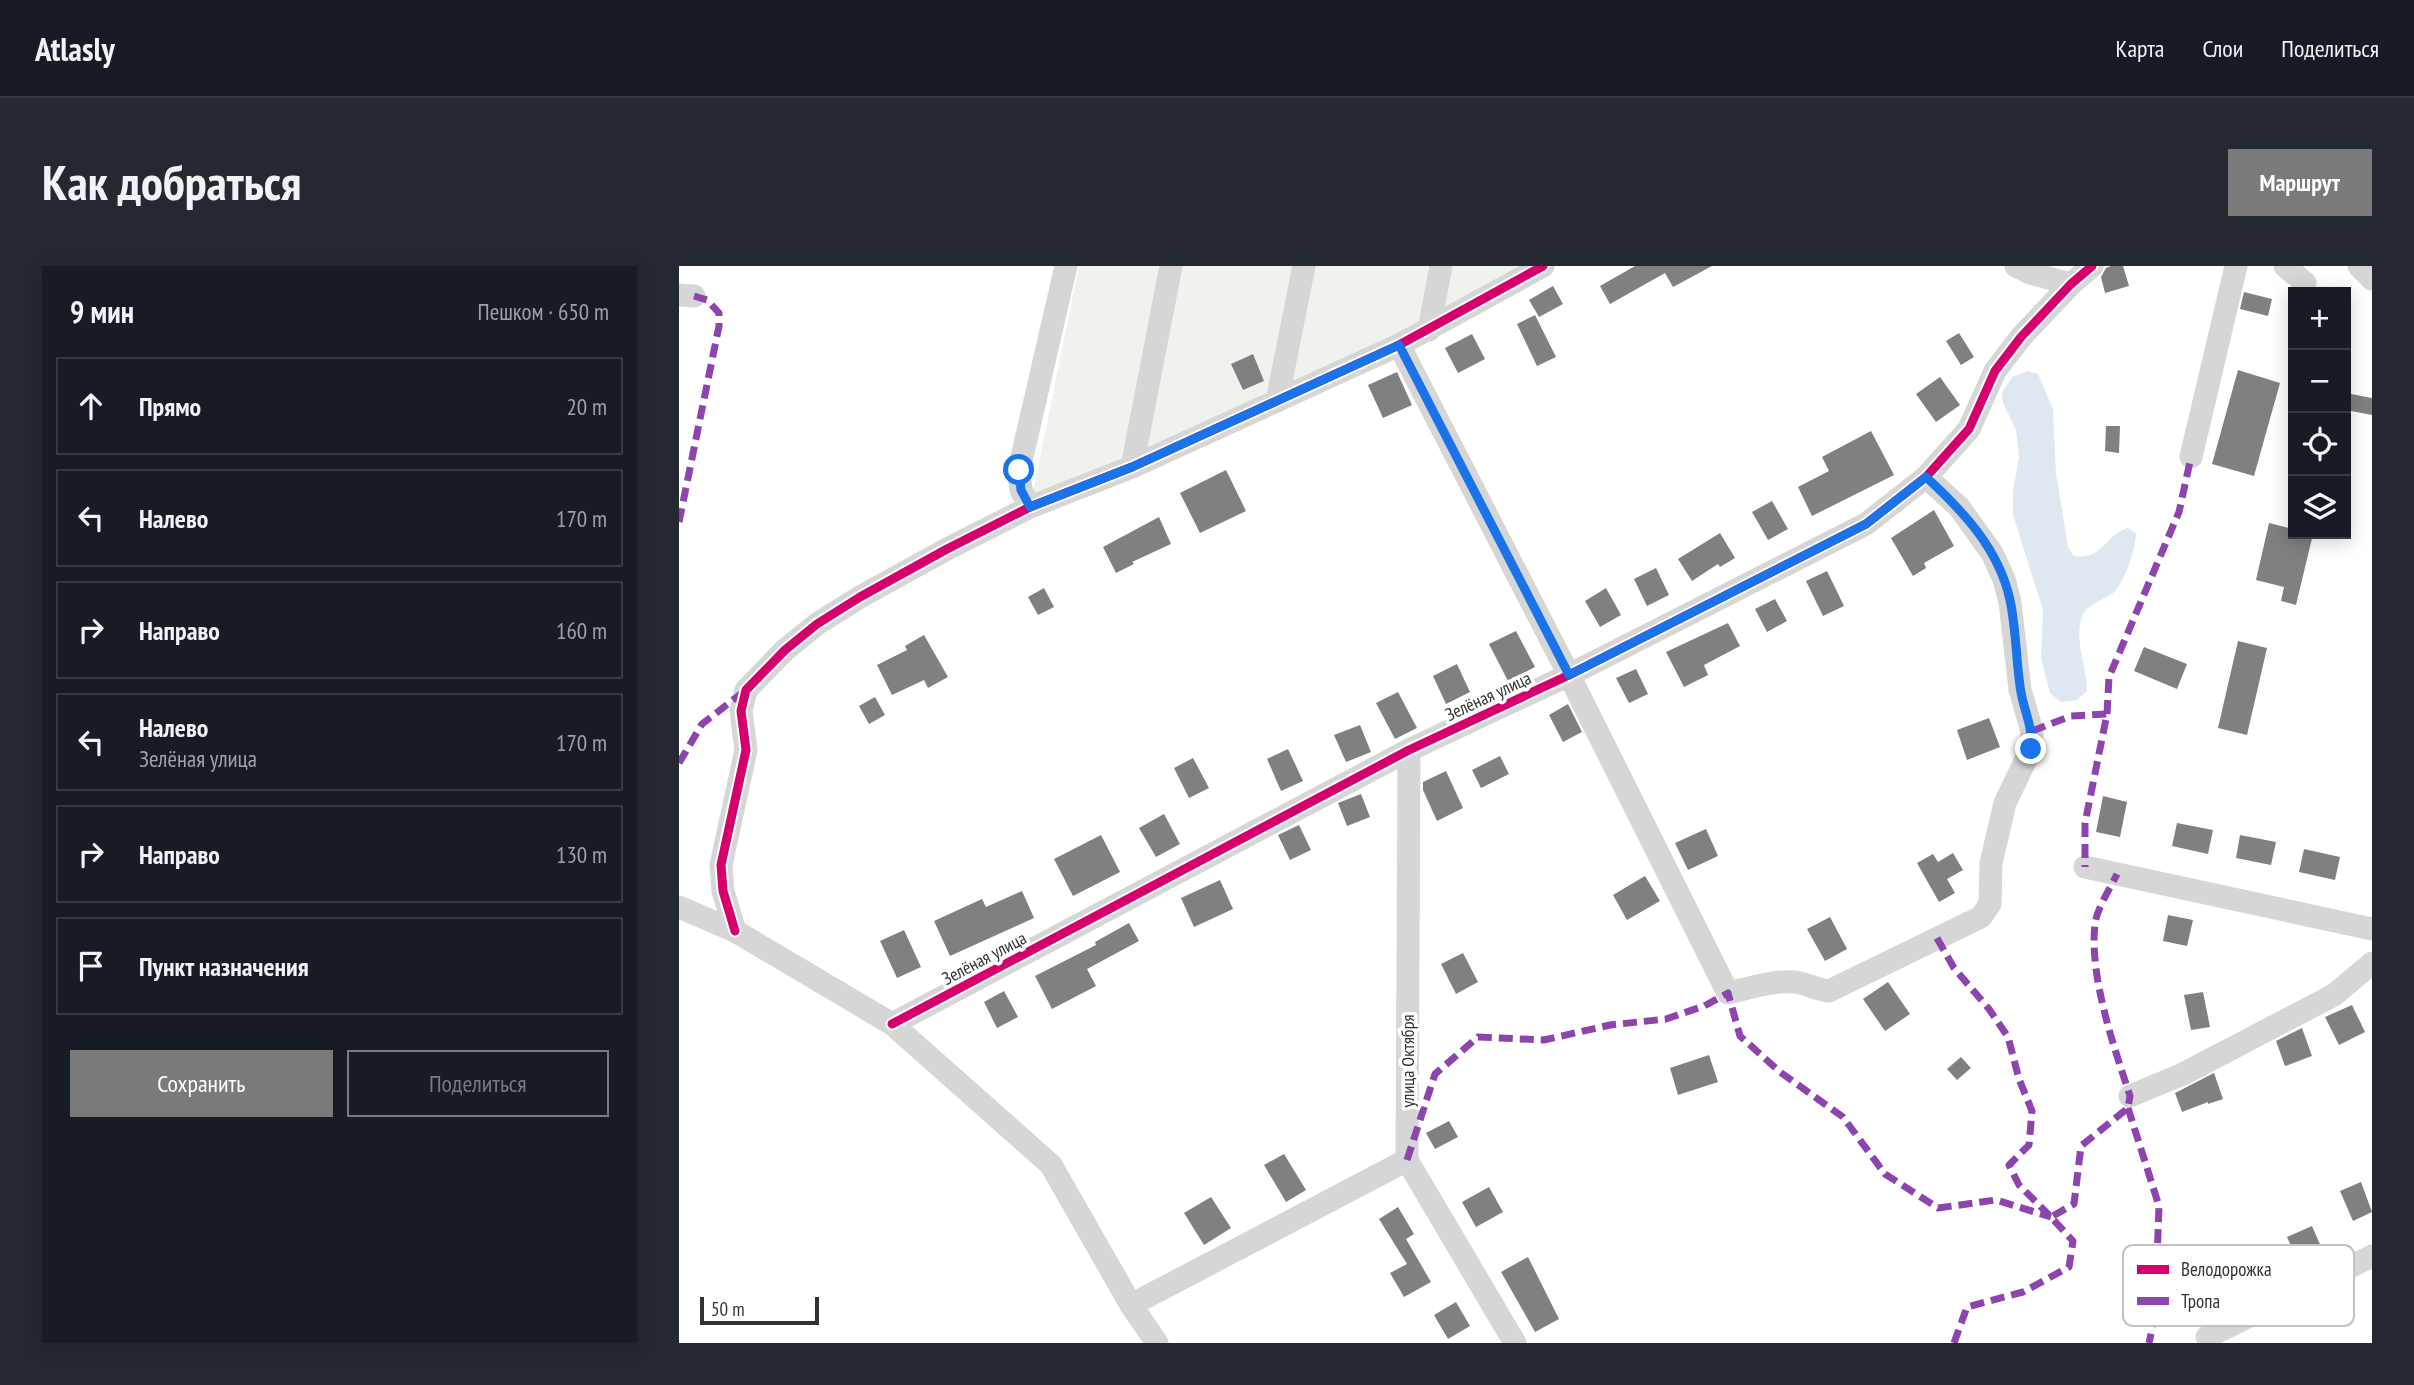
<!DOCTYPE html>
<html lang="ru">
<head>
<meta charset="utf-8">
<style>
	:root { --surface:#171b24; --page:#242831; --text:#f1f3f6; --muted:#9ea1a6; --line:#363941; --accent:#7a7a7a }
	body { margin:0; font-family:"PT Sans Narrow",sans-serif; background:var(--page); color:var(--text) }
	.controls { position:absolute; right:21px; top:21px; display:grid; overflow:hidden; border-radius:0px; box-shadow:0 4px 18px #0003 }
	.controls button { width:63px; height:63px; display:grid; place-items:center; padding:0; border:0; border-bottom:2px solid var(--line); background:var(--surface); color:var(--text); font:35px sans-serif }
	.scale { position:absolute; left:21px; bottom:18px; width:119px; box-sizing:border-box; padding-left:7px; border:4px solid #323232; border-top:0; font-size:19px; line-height:24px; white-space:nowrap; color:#323232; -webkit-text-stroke:5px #fff; paint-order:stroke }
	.stop { position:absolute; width:21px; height:21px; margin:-16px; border:5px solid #1a73e8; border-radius:50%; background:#fff }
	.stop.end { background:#1a73e8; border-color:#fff; box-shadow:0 2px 7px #0008 }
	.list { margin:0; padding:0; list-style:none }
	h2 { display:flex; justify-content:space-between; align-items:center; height:91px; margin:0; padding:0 28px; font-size:30px }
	h2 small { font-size:23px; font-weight:400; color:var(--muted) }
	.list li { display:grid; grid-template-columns:46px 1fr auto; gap:21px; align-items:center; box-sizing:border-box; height:98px; margin:0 14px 14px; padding:0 14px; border:2px solid var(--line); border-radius:0px }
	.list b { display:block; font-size:26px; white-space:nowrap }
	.list p { margin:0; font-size:23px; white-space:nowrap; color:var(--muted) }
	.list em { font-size:23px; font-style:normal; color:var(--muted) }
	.actions { display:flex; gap:14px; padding:21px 28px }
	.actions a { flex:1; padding:16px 0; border:2px solid var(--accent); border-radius:0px; text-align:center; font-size:24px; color:var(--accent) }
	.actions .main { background:var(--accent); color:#fff }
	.icon { flex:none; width:38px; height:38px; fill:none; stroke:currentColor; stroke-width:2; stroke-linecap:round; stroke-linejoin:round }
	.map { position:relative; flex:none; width:1693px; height:1077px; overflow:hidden; border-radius:0px }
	header { display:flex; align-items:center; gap:42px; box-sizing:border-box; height:98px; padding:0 35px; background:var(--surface); border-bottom:2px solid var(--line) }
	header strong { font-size:33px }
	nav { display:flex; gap:38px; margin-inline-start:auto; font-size:24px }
	.intro { display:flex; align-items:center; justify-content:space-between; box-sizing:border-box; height:168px; padding:0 42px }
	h1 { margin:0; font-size:49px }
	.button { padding:18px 32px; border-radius:0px; background:var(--accent); color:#fff; font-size:24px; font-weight:700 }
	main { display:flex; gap:42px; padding:0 42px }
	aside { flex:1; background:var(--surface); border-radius:0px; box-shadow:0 4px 18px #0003 }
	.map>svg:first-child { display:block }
</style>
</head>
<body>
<header>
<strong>Atlasly</strong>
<nav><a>Карта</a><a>Слои</a><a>Поделиться</a></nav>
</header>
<div class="intro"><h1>Как добраться</h1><a class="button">Маршрут</a></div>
<main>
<aside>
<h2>9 мин<small>Пешком · 650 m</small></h2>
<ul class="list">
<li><svg class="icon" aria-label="ahead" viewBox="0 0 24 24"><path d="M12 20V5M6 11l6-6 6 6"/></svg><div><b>Прямо</b></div><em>20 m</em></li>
<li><svg class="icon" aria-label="left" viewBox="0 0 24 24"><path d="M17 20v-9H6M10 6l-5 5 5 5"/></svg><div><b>Налево</b></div><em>170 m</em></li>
<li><svg class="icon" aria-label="right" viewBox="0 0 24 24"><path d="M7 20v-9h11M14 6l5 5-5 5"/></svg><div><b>Направо</b></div><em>160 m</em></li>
<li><svg class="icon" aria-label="left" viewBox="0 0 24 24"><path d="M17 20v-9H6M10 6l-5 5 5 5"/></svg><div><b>Налево</b><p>Зелёная улица</p></div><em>170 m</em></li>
<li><svg class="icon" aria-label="right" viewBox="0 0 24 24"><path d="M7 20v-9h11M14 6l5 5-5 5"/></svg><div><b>Направо</b></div><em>130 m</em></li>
<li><svg class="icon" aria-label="arrive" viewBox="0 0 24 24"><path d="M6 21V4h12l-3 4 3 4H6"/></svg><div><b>Пункт назначения</b></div></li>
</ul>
<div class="actions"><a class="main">Сохранить</a><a>Поделиться</a></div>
</aside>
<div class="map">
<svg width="1693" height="1077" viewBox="0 0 1693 1077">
	<rect width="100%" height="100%" fill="#fff"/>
	<!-- green -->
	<polygon fill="#f0f3ed" points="400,0 864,0 351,241"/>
	<!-- water -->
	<path fill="#dfe8f0" d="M1348,105l11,3 15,35 3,64 12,74 6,9c30,4 29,-20 54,-28l8,5c0,15 -12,51 -23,60 -12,9 -28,11 -32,27 -6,23 6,48 6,71l-10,9 -16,2 -11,-9 -9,-35 2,-48 -30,-95v-24l6,-34 -3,-27 -13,-27 -1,-10 10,-16z"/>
	<!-- building -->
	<g fill="#808080">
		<polygon points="956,0 1033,0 994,21 986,7 931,38 921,20"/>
		<polygon points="1432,0 1444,0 1450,20 1426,27 1422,11 1427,2"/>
		<polygon points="874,20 884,38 860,51 850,34"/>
		<polygon points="1565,26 1593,33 1589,50 1561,43"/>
		<polygon points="856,49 877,91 858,100 838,58"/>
		<polygon points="1280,67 1295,91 1282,99 1267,75"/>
		<polygon points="793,68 806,93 779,107 766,82"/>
		<polygon points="574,88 585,115 564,124 552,98"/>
		<polygon points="1559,104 1601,117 1575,210 1533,198"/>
		<polygon points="718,106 733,139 704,152 689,119"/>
		<polygon points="1261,111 1281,139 1257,156 1237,128"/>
		<polygon points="1667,127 1693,132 1693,149 1667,144"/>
		<polygon points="1427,160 1441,160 1440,187 1426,185"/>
		<polygon points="1192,165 1215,209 1133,250 1119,221 1150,205 1143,191"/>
		<polygon points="547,204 567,245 521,267 501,227"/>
		<polygon points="1093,235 1109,263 1089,274 1073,246"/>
		<polygon points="1255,244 1275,280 1245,297 1247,302 1234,310 1212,272"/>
		<polygon points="480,251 492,278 453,296 455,298 437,307 424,281"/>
		<polygon points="1590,257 1614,263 1614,268 1634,268 1617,339 1602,335 1605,321 1577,314"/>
		<polygon points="1041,267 1056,292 1041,301 1039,298 1013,315 999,293"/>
		<polygon points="977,302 990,329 968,340 955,313"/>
		<polygon points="1148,305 1165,340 1144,350 1127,315"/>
		<polygon points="365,322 375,341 359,349 349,331"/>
		<polygon points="927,322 942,349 921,361 906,335"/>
		<polygon points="1096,333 1108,355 1088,366 1076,343"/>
		<polygon points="1049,357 1061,380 1025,399 1029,409 1005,421 987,386"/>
		<polygon points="837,365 856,401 829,415 810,378"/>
		<polygon points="245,369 269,411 249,422 245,414 213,429 198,399 228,384 226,380"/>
		<polygon points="1559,375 1588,382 1568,469 1539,462"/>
		<polygon points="1465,381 1508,398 1498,423 1455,405"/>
		<polygon points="778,398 791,426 767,438 754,410"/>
		<polygon points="957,403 969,428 950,437 937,412"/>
		<polygon points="719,426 738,462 716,473 697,437"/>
		<polygon points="196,431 206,449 190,458 180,440"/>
		<polygon points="889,438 903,466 884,476 870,449"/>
		<polygon points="1310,452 1321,481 1288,494 1278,464"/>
		<polygon points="681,459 692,486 667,496 655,469"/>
		<polygon points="609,483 624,515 602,525 588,493"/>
		<polygon points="821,490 830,508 802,522 793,504"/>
		<polygon points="514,492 530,522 510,532 495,502"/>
		<polygon points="767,505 784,542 758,555 744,524 744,516"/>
		<polygon points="682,528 691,551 668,560 659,537"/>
		<polygon points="1424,530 1448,536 1441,571 1417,566"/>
		<polygon points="485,548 501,578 477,591 460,562"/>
		<polygon points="1498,557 1534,564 1529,588 1493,580"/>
		<polygon points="620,559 632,584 611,594 599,569"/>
		<polygon points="1027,563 1039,590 1009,604 996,577"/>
		<polygon points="422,569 441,606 394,630 375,593"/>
		<polygon points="1561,569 1597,576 1592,599 1557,592"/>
		<polygon points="1625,583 1661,591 1656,614 1620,606"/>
		<polygon points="1274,587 1284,604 1268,613 1276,627 1260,636 1238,597 1254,588 1259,596"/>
		<polygon points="966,610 981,635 948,654 934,629"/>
		<polygon points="541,614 554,643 515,661 502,632"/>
		<polygon points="343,625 355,652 271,690 255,655 303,633 307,641"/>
		<polygon points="1489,649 1514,654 1508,680 1484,675"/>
		<polygon points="1151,651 1168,683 1146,695 1128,663"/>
		<polygon points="450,657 460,675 408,703 417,720 373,743 356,710 417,679 416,676"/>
		<polygon points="225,664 242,701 218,712 201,675"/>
		<polygon points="784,687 799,716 777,728 762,698"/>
		<polygon points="1209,716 1231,748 1206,765 1184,733"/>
		<polygon points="325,725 339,751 318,762 305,736"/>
		<polygon points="1524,726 1531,761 1512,764 1505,729"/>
		<polygon points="1673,739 1686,766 1660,779 1646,751"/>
		<polygon points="1623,762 1633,790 1606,800 1597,775"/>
		<polygon points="1030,789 1039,816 999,829 991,802"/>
		<polygon points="1282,791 1292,802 1278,814 1268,803"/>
		<polygon points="1535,807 1544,833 1529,838 1529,836 1503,846 1496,827"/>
		<polygon points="770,855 779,871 756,883 747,867"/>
		<polygon points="605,888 627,924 607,936 585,899"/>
		<polygon points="1682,916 1693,946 1674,955 1661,925"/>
		<polygon points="810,921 824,946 797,961 783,936"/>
		<polygon points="532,931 552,962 525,979 505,947"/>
		<polygon points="719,941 735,968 727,973 752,1016 725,1031 711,1007 728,998 700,953"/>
		<polygon points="1633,960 1643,983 1618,994 1608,971"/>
		<polygon points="849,991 880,1053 856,1066 822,1006"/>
		<polygon points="777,1036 791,1060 769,1073 755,1049"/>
	</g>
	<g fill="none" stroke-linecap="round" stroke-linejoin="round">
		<!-- minor -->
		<g stroke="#d6d6d6" stroke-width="23">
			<polyline points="1337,0 1351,7 1392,18"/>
			<polyline points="1606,0 1626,17"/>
			<polyline points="1680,0 1693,13"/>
			<polyline points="0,29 15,30"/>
			<polyline points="750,64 762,0"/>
			<path d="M720,79l170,330 159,318c22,-5 46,-13 68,-11 12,2 21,8 33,9l152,-74 9,-13 1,-41 14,-60 26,-54 1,-18 -12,-41 -10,-88 -6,-23 -12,-26 -33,-46 -33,-30"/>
			<polyline points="598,135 625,0"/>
			<polyline points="1512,191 1557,0"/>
			<polyline points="453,201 492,0"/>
			<polyline points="351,241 342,224 340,204 387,0"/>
			<polyline points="730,484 728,894 836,1077"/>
			<polyline points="1406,601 1693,663"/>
			<polyline points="0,641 56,665 213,758 372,899 452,1039 478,1077"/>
			<polyline points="56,665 44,625 42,599 67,484 62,445 67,424 106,384 138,358 181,331 268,283 351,241 453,201 720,79 864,0"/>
			<polyline points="213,758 730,484 890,409 1187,258 1247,211 1290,163 1316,105 1342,71 1392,18 1413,0"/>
			<polyline points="1451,830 1504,808 1655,729 1693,697"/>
			<polyline points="452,1039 728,894"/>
			<polyline points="1528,1071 1693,990"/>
		</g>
		<!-- quiet -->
		<g stroke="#8e44ad" stroke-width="7" stroke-dasharray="14 7" stroke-linecap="butt">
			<polyline points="0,256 40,60 40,47 28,34 15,30"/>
			<polyline points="1428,448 1430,411 1500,246 1512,191"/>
			<polyline points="1353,465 1392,450 1428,448 1406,557 1406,601"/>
			<polyline points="0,497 23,458 67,424"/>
			<polyline points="1258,672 1275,702 1310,743 1329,771 1340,813 1353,845 1350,879 1330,899 1340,919 1370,949"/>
			<polyline points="1449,842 1480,940 1476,1049 1470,1077"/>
			<polyline points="728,894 756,808 799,771 865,774 931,759 987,753 1025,740 1049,727 1061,770 1101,806 1164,851 1206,908 1259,942 1317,934 1372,951"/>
			<path d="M1275,1077l13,-36 56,-15 46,-25 4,-26 -22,-24 23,-13 7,-58 47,-38 2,-12c-16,-49 -41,-120 -35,-172 2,-16 15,-35 22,-50"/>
		</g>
		<!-- cycleway casing -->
		<g stroke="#fff" stroke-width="13">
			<g id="cycleway">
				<polyline points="56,665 44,625 42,599 67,484 62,445 67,424 106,384 138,358 181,331 268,283 351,241 453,201 720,79 864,0"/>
				<polyline points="213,758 730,484 890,409 1187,258 1247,211 1290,163 1316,105 1342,71 1392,18 1413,0"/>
			</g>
		</g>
		<!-- cycleway -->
		<use href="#cycleway" stroke="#d6006c" stroke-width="9"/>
	</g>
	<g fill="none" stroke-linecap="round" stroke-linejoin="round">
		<!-- route -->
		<path stroke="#1a73e8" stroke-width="9" d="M340,204l2,20 9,17 102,-40 267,-122 170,330 297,-151 60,-47c37,34 73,72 84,123 6,28 6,58 10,86 3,25 13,37 11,63"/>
	</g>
	<g text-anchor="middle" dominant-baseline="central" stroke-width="7" stroke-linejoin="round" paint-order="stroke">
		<!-- street labels -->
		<g font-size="18" fill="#323232" stroke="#fff">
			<text transform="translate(809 430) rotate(-25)">Зелёная улица</text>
			<text transform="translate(305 692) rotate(-28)">Зелёная улица</text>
			<text transform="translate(728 795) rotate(-90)">улица Октября</text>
		</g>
	</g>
	<!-- legend -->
	<rect x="1444" y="979" width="231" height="81" rx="10" fill="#fff" stroke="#c2c2c2" stroke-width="2"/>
	<rect x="1458" y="999" width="32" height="9" fill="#d6006c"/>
	<rect x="1458" y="1031" width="32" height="8" fill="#8e44ad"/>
	<g font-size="19" fill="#323232">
		<text x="1502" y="1010">Велодорожка</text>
		<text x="1502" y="1042">Тропа</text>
	</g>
</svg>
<div class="controls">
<button>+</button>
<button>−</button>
<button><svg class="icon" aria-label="locate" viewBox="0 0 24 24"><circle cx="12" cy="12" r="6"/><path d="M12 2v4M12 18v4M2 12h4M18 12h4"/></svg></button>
<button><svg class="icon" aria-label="layers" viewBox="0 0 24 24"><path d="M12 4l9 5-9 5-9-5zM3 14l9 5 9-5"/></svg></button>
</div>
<div class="scale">50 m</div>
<div class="stop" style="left:340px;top:204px"></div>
<div class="stop end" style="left:1352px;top:483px"></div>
</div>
</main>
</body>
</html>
